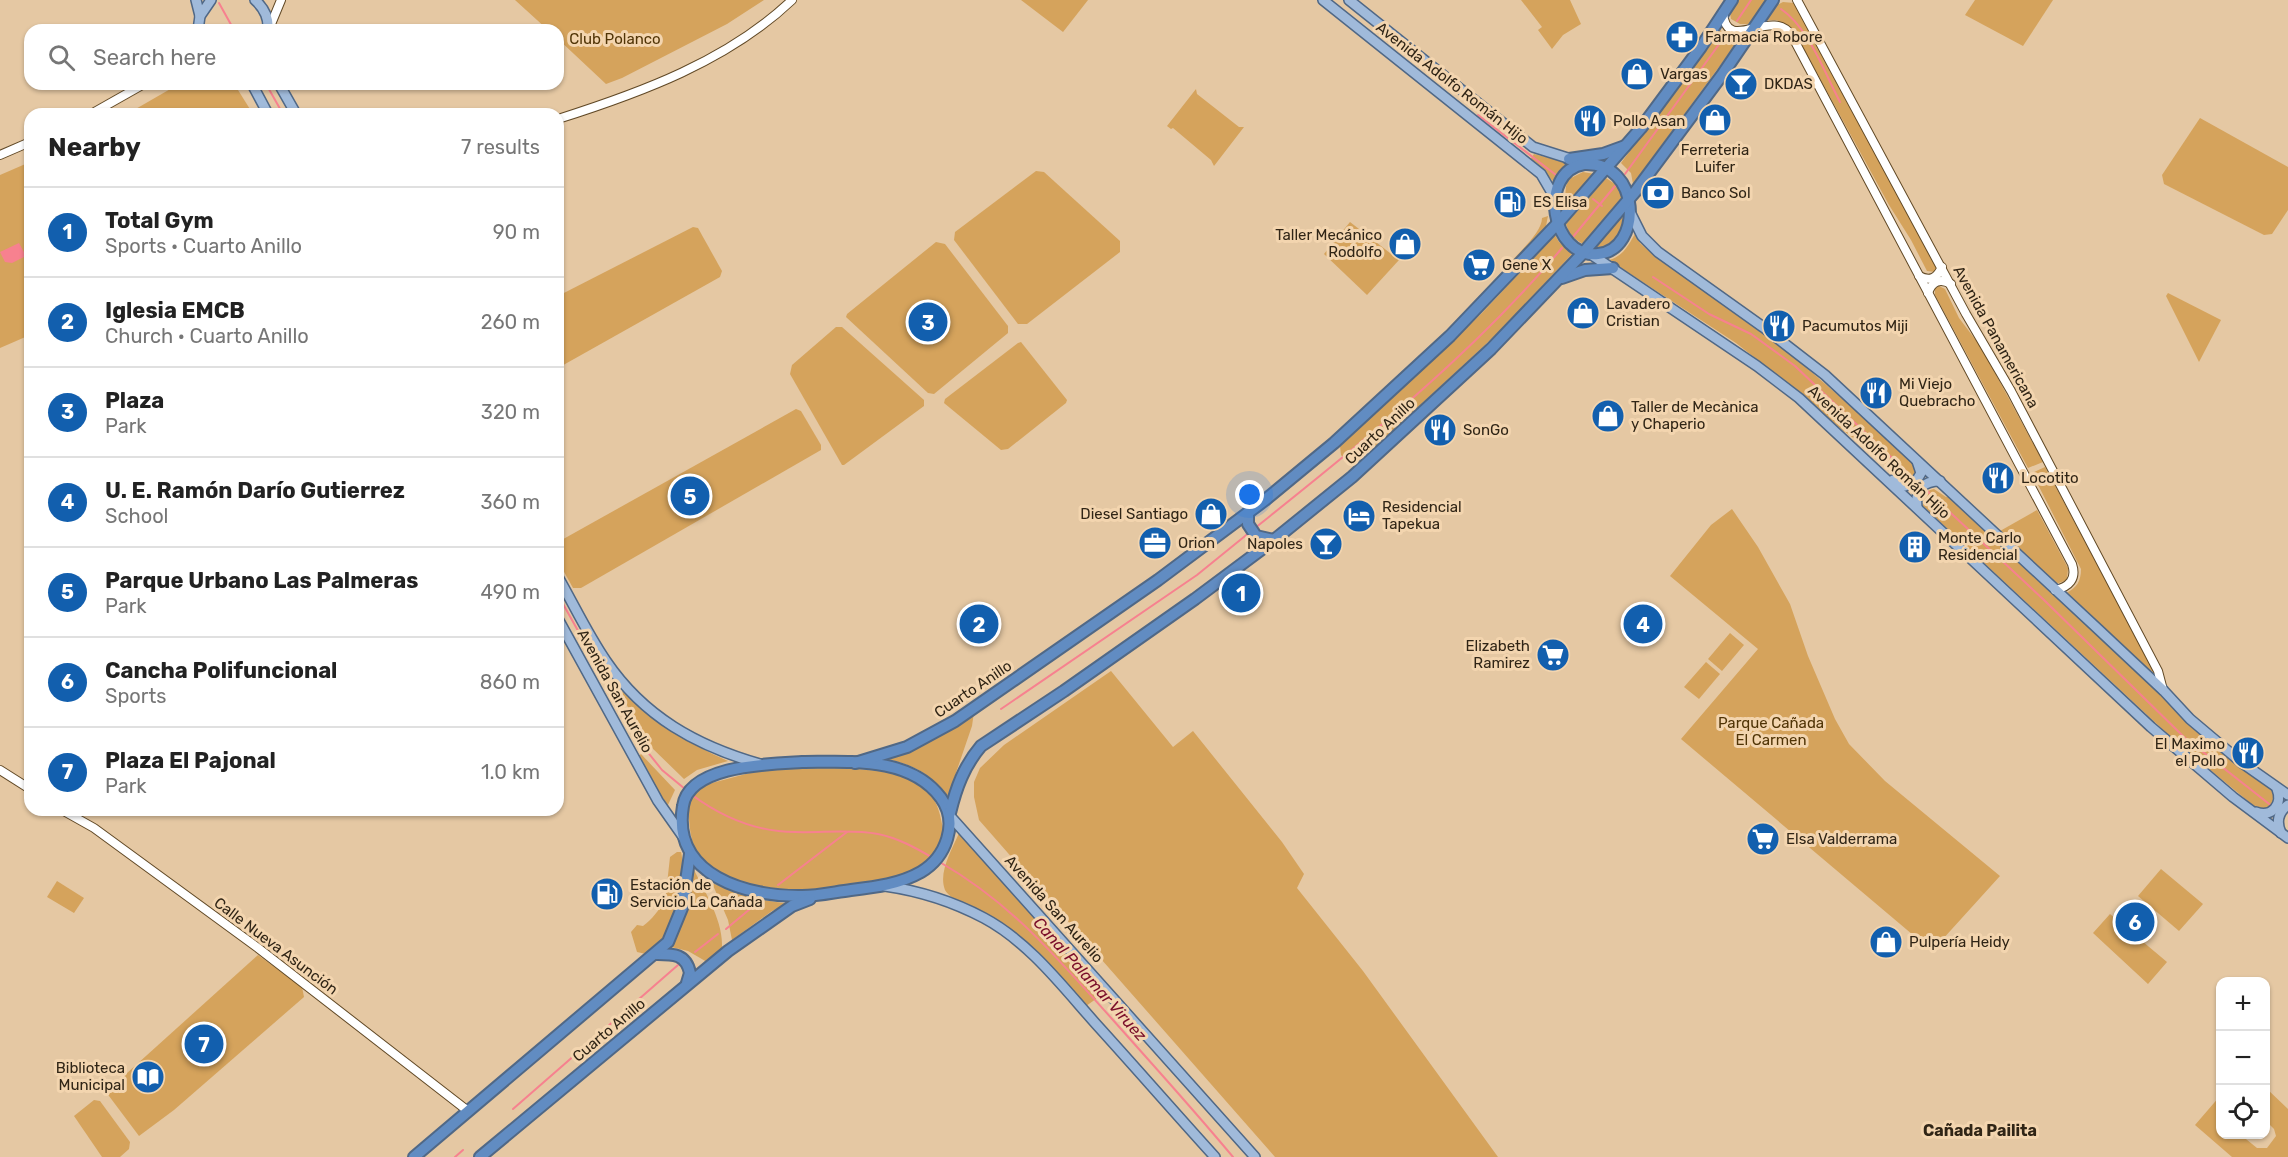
<!DOCTYPE html>
<html lang="en">
<head>
<meta charset="utf-8">
<style>
	:root { --surface:#fff; --page:#f6f6f6; --text:#222; --muted:#767676; --line:#e0e0e0; --accent:#125fae }
	body { margin:0; font-family:Rubik,sans-serif; background:var(--page); color:var(--text) }
	.controls { position:absolute; right:18px; bottom:18px; display:grid; overflow:hidden; border-radius:12px; box-shadow:0 2px 4px #0004 }
	.controls button { width:54px; height:54px; display:grid; place-items:center; padding:0; border:0; border-bottom:2px solid var(--line); background:var(--surface); color:var(--text); font:30px sans-serif }
	.you { position:absolute; left:1250px; top:495px; width:21px; height:21px; margin:-15px; border:4px solid #fff; border-radius:50%; background:#1a73e8; box-shadow:0 0 0 9px #1a73e833 }
	.badge { display:grid; place-items:center; width:39px; height:39px; border-radius:50%; background:var(--accent); color:#fff; font-size:20px; font-weight:700 }
	.pin { position:absolute; translate:-50% -50%; border:3px solid #fff; box-shadow:0 2px 6px #0006 }
	.list { margin:0; padding:0; list-style:none }
	h2 { display:flex; justify-content:space-between; align-items:center; height:78px; margin:0; padding:0 24px; font-size:26px }
	h2 small { font-size:20px; font-weight:400; color:var(--muted) }
	.list li { display:grid; grid-template-columns:39px 1fr auto; gap:18px; align-items:center; box-sizing:border-box; height:90px; padding:0 24px; border-top:2px solid var(--line) }
	.list b { display:block; font-size:22px; white-space:nowrap }
	.list p { margin:0; font-size:20px; white-space:nowrap; color:var(--muted) }
	.list em { font-size:20px; font-style:normal; color:var(--muted) }
	.icon { flex:none; width:33px; height:33px; fill:none; stroke:currentColor; stroke-width:2; stroke-linecap:round; stroke-linejoin:round }
	.map { position:relative; flex:none; width:2288px; height:1157px; overflow:hidden }
	.search { position:absolute; background:var(--surface); box-shadow:0 2px 4px #0004; left:24px; top:24px; width:540px; height:66px; display:flex; align-items:center; gap:15px; box-sizing:border-box; padding:0 21px; border-radius:18px; color:var(--muted); font-size:22px }
	.panel { position:absolute; background:var(--surface); box-shadow:0 2px 4px #0004; left:24px; top:108px; width:540px; height:708px; border-radius:18px }
	.map>svg:first-child { display:block }
</style>
</head>
<body>
<div class="map">
<svg width="2288" height="1157" viewBox="0 0 2288 1157">
	<rect width="100%" height="100%" fill="#e5c8a3"/>
	<!-- green -->
	<g fill="#d5a35c">
		<polygon points="515,0 764,0 727,24 622,78 606,84 558,39 558,30 548,30"/>
		<polygon points="1021,0 1088,0 1063,32"/>
		<polygon points="1521,0 1570,0 1581,24 1563,35 1552,49 1538,30 1542,27"/>
		<polygon points="1738,0 1768,0 1750,24 1740,24 1731,19 1730,13"/>
		<polygon points="1975,0 2053,0 2023,46 1965,15"/>
		<polygon points="1783,2 1794,3 1801,11 1937,268 1935,272 1927,271 1911,240 1889,205 1794,31 1777,20 1767,20 1777,5"/>
		<polygon points="1719,29 1726,35 1741,37 1633,184 1631,173 1621,163"/>
		<polygon points="179,84 230,84 238,90 253,114 127,114"/>
		<polygon points="1196,89 1197,94 1239,127 1244,127 1214,166 1211,160 1173,128 1171,129 1167,126"/>
		<polygon points="2200,118 2288,167 2288,210 2272,234 2264,235 2164,184 2162,175"/>
		<polygon points="1534,154 1569,163 1562,168 1553,181 1530,160"/>
		<polygon points="30,162 30,335 0,348 0,175"/>
		<polygon points="1036,171 1044,172 1120,241 1120,252 1027,324 1018,324 954,240 955,232"/>
		<polygon points="1583,172 1595,174 1564,209 1566,186 1569,179"/>
		<path d="M1606,178l15,10v12l-37,44c-10,-4 -15,-10 -18,-20z"/>
		<polygon points="1625,213 1627,217 1616,242 1599,249 1595,248"/>
		<path d="M1548,216l-3,15 -39,40 -1,-2c10,-14 37,-35 37,-51z"/>
		<polygon points="1350,222 1399,260 1367,295 1324,254"/>
		<polygon points="693,227 698,228 722,271 720,277 558,368 558,296"/>
		<path d="M1636,232l4,11 10,9 142,103 79,69 49,46 -8,12 -12,-4 -30,-28 -40,-29 -34,-31 -60,-47 -127,-83c15,-4 20,-16 27,-28z"/>
		<polygon points="1555,235 1559,242 1573,253 1500,331 1375,447 1355,462 1347,462 1341,455 1340,446 1482,313"/>
		<polygon points="936,242 945,244 1008,326 1008,333 934,394 928,393 846,317 847,314"/>
		<polygon points="1939,286 1945,289 1959,318 1981,347 2043,462 2028,468 1935,295 1935,289"/>
		<polygon points="2168,293 2221,320 2199,362 2166,296"/>
		<polygon points="836,327 842,327 924,400 924,406 844,465 842,465 790,374 792,365"/>
		<polygon points="1021,342 1067,400 1066,403 1008,449 1001,450 944,403 945,399 1018,343"/>
		<polygon points="796,409 801,411 821,445 821,450 581,588 573,588 558,561 558,542"/>
		<path d="M2045,467l109,204 -3,1 -85,-79c11,-5 15,-12 15,-24l-49,-96z"/>
		<path d="M1934,489l12,8 4,-1 328,297 -6,16 -12,2 -86,-71 -251,-234c0,-9 2,-16 11,-17z"/>
		<polygon points="1732,509 1758,547 1790,604 1808,656 1835,719 1849,744 1885,781 2000,876 1932,951 1681,739 1758,649 1670,576 1711,525"/>
		<polygon points="2037,510 2068,568 2067,580 2056,584 2000,531"/>
		<polygon points="1730,633 1744,645 1722,671 1708,659"/>
		<polygon points="1706,662 1720,674 1699,699 1684,687"/>
		<polygon points="1111,671 1173,747 1193,731 1282,842 1304,874 1297,888 1363,971 1498,1157 1275,1157 979,820 974,797 974,782 980,768 1004,745"/>
		<path d="M617,687c34,30 69,56 111,74l-31,9 -13,9 -36,-35z"/>
		<path d="M974,712l-2,14 -24,70c-20,-23 -31,-30 -61,-37l20,-6z"/>
		<polygon points="641,754 675,790 667,807 639,756"/>
		<path d="M792,766c22,0 43,1 64,3 41,3 79,6 86,55 3,15 -8,34 -21,43 -11,7 -26,10 -39,13 -50,12 -133,21 -176,-15 -17,-14 -17,-45 -18,-65l11,-12 13,-5 45,-12z"/>
		<path d="M959,833l144,161 -17,12c-28,-30 -55,-64 -90,-86 -12,-8 -46,-19 -51,-30 -7,-18 7,-40 14,-57z"/>
		<path d="M677,852h4c6,20 -10,90 -30,100 -4,3 -9,1 -14,0l-6,-20 6,-7 6,1c10,-7 14,-15 22,-24l5,-45z"/>
		<polygon points="2161,869 2203,904 2179,931 2138,896"/>
		<path d="M694,870c12,24 30,52 28,80l-15,12 -19,-11 -17,-4 13,-32z"/>
		<polygon points="57,881 84,898 74,913 47,897"/>
		<polygon points="712,883 757,899 789,904 772,911 732,940 728,920"/>
		<polygon points="2128,904 2155,927 2142,941 2167,962 2148,984 2093,933 2110,914 2115,918"/>
		<polygon points="258,955 302,987 304,997 174,1110 139,1136 106,1092"/>
		<polygon points="2266,1088 2288,1109 2288,1157 2232,1157 2195,1125 2220,1096 2220,1134 2241,1135 2257,1148 2267,1148 2276,1136 2274,1129 2266,1121"/>
		<polygon points="94,1100 100,1101 130,1142 129,1149 120,1157 102,1157 74,1116"/>
	</g>
	<!-- water -->
	<polygon fill="#f7818f" points="19,243 26,256 12,263 5,262 0,252"/>
	<g fill="none" stroke-linecap="round" stroke-linejoin="round">
		<!-- stream -->
		<g stroke="#f7818f" stroke-width="2">
			<polyline points="219,3 234,30"/>
			<path d="M1781,9c28,19 43,63 59,93"/>
			<polyline points="1737,21 1751,0"/>
			<polyline points="266,84 283,114"/>
			<polyline points="1478,115 1556,175"/>
			<polyline points="1625,174 1728,32"/>
			<polyline points="1593,199 1602,206"/>
			<polyline points="1572,238 1615,186"/>
			<polyline points="1653,277 1709,314 1751,334 1795,366 1914,479"/>
			<polyline points="1925,489 2044,600 2184,737 2273,807"/>
			<path d="M1255,528c108,-86 218,-174 307,-280"/>
			<polyline points="558,595 642,745 662,770 685,789"/>
			<polyline points="1001,709 1197,575 1250,532"/>
			<path d="M692,795c30,22 65,37 103,37 27,1 56,-3 83,2 20,4 38,14 55,24"/>
			<path d="M938,861c75,43 118,96 175,159 40,45 81,90 120,137"/>
			<polyline points="778,885 847,832"/>
			<polyline points="726,929 756,904"/>
			<polyline points="695,952 718,934"/>
			<polyline points="513,1109 678,965"/>
			<polyline points="455,1157 463,1150"/>
		</g>
		<!-- minor casing -->
		<g stroke="#614926" stroke-width="10">
			<g id="minor">
				<polyline points="1797,0 1966,314 2011,391 2158,671 2163,690"/>
				<path d="M1723,13c4,43 49,-8 69,23l280,528c5,15 -3,23 -17,26"/>
				<polyline points="269,29 281,0"/>
				<polyline points="91,114 144,84"/>
				<path d="M558,119c82,-26 170,-58 234,-119"/>
				<polyline points="0,155 30,142"/>
				<path d="M1919,276c11,6 18,2 23,-9"/>
				<path d="M1928,293c4,-12 12,-15 23,-9"/>
				<polyline points="0,770 30,789"/>
				<polyline points="62,810 94,828 258,948 468,1111"/>
			</g>
		</g>
		<!-- major casing -->
		<g stroke="#506886" stroke-width="12">
			<g id="major">
				<polyline points="196,0 200,16"/>
				<path d="M255,0c9,8 14,18 13,30"/>
				<polyline points="1323,0 1541,174 1555,198"/>
				<polyline points="1349,0 1533,147 1574,160"/>
				<polyline points="198,30 200,16 211,0"/>
				<polyline points="252,84 268,114"/>
				<polyline points="279,84 296,114"/>
				<polyline points="1629,210 1642,236 1658,252 1763,327 1825,375 2099,630 2164,691 2190,719 2241,762 2288,795"/>
				<polyline points="1592,255 1757,366 1799,398 2151,727 2233,797 2288,838"/>
				<polyline points="1893,480 1905,486 1915,483 1921,473 1917,461"/>
				<path d="M1917,507c-2,-17 6,-26 23,-26"/>
				<path d="M558,577c16,28 30,58 48,84 38,56 91,85 154,103"/>
				<polyline points="558,619 658,801 684,838"/>
				<path d="M2256,812c16,6 27,-8 21,-23"/>
				<polyline points="950,816 1255,1157"/>
				<path d="M2281,833c-5,-11 -3,-21 7,-28"/>
				<path d="M885,886c35,5 67,15 99,32 45,24 79,69 112,106 40,44 79,89 119,133"/>
			</g>
		</g>
		<!-- highway casing -->
		<g stroke="#506886" stroke-width="14">
			<g id="highway">
				<polyline points="1569,159 1603,154 1625,146"/>
				<path d="M1584,164c58,-3 59,86 14,90 -47,5 -61,-82 -14,-90z"/>
				<polyline points="1562,278 1585,270 1613,268"/>
				<polyline points="1248,513 1248,524 1256,536 1274,540"/>
				<path d="M802,762c47,0 108,-6 139,36 18,25 5,59 -20,74 -21,12 -45,15 -70,18 -16,2 -33,6 -49,6 -54,1 -131,-20 -119,-90 6,-41 86,-42 119,-44z"/>
				<polyline points="855,763 907,747 955,721 1158,580 1265,500 1334,443 1450,336 1558,223 1641,128 1701,47 1732,0"/>
				<path d="M950,813c6,-25 14,-47 31,-67l83,-55 131,-92 79,-59 78,-63 139,-128 92,-96 52,-61 87,-117 51,-75"/>
				<path d="M655,954c17,0 31,-1 35,19l-3,10"/>
				<polyline points="414,1157 668,942 682,908 690,854"/>
				<polyline points="480,1157 728,951 792,906 810,899"/>
			</g>
		</g>
		<!-- minor -->
		<use href="#minor" stroke="#fff" stroke-width="8"/>
		<!-- major -->
		<use href="#major" stroke="#a0bada" stroke-width="9"/>
		<!-- highway -->
		<use href="#highway" stroke="#618cc2" stroke-width="10"/>
	</g>
	<!-- icons -->
	<defs>
		<g id="pharmacy-disc" transform="scale(1.725)"><circle r="9.5" fill="#125fae" stroke="#f3d5af"/><path d="M-2-6h4v4h4v4h-4v4h-4v-4h-4v-4h4Z" fill="#fff"/></g>
		<g id="shop-disc" transform="scale(1.725)"><circle r="9.5" fill="#125fae" stroke="#f3d5af"/><path d="M-5-2.5h2.3a2.7 3.5 0 0 1 5.4 0H5L5.5 6h-11ZM-1.5-2.5h3a1.5 2.3 0 0 0-3 0Z" fill="#fff"/></g>
		<g id="bar-disc" transform="scale(1.725)"><circle r="9.5" fill="#125fae" stroke="#f3d5af"/><path d="M-6-5H6L.8 .8V4.5H3.5V6h-7V4.5H-.8V.8Z" fill="#fff"/></g>
		<g id="restaurant-disc" transform="scale(1.725)"><circle r="9.5" fill="#125fae" stroke="#f3d5af"/><path d="M-5-6h1v4h1v-4h1v4h1v-4h1v5L-1.5 .5V6h-2V.5L-5-1ZM5-6V6H3V1.5H1.5Q1.5-4 5-6Z" fill="#fff"/></g>
		<g id="bank-disc" transform="scale(1.725)"><circle r="9.5" fill="#125fae" stroke="#f3d5af"/><path d="M-6-4H6V4H-6ZM0-2.3a2.3 2.3 0 1 0 0 4.6a2.3 2.3 0 1 0 0-4.6Z" fill="#fff"/></g>
		<g id="fuel-disc" transform="scale(1.725)"><circle r="9.5" fill="#125fae" stroke="#f3d5af"/><path d="M-5.5-6h7V0h2V4h1.3V-2.5L3-4.5l.8-.8L6-3V5H2.5V1h-1V6h-7ZM-4.2-4.7v3.2H.2V-4.7Z" fill="#fff"/></g>
		<g id="supermarket-disc" transform="scale(1.725)"><circle r="9.5" fill="#125fae" stroke="#f3d5af"/><path d="M-6-5.5h2.5l.6 2H6L4.5 2H-2.5L-4.4-4H-6ZM-1.5 3.2a1.3 1.3 0 1 0 .1 0ZM3 3.2a1.3 1.3 0 1 0 .1 0Z" fill="#fff"/></g>
		<g id="hotel-disc" transform="scale(1.725)"><circle r="9.5" fill="#125fae" stroke="#f3d5af"/><path d="M-6-4.5h1.5V1H6V5H4.5V3h-9V5H-6ZM-4 0a1.8 1.8 0 1 1 3.6 0ZM.5 0V-2.5h3Q6-2.5 6 0Z" fill="#fff"/></g>
		<g id="office-disc" transform="scale(1.725)"><circle r="9.5" fill="#125fae" stroke="#f3d5af"/><path d="M-6-3h4V-5.5h4V-3h4V5H-6ZM-1-4.5V-3h2v-1.5ZM-6 0V1H6V0Z" fill="#fff"/></g>
		<g id="building-disc" transform="scale(1.725)"><circle r="9.5" fill="#125fae" stroke="#f3d5af"/><path d="M-4-6H4V6H1V3H-1V6H-4ZM-2.5-4.3h1.7v1.8h-1.7ZM.8-4.3h1.7v1.8H.8ZM-2.5-1h1.7V.8h-1.7ZM.8-1h1.7V.8H.8Z" fill="#fff"/></g>
		<g id="library-disc" transform="scale(1.725)"><circle r="9.5" fill="#125fae" stroke="#f3d5af"/><path d="M-6-4Q-3-5.5-.7-3.5V5Q-3 3-6 4ZM6-4Q3-5.5 .7-3.5V5Q3 3 6 4Z" fill="#fff"/></g>
	</defs>
	<g fill-rule="evenodd">
		<use href="#pharmacy-disc" x="1682" y="37"/>
		<use href="#shop-disc" x="1637" y="74"/>
		<use href="#bar-disc" x="1741" y="84"/>
		<use href="#shop-disc" x="1715" y="120"/>
		<use href="#restaurant-disc" x="1590" y="121"/>
		<use href="#bank-disc" x="1658" y="193"/>
		<use href="#fuel-disc" x="1510" y="202"/>
		<use href="#shop-disc" x="1405" y="244"/>
		<use href="#supermarket-disc" x="1479" y="265"/>
		<use href="#shop-disc" x="1583" y="313"/>
		<use href="#restaurant-disc" x="1779" y="326"/>
		<use href="#restaurant-disc" x="1876" y="393"/>
		<use href="#shop-disc" x="1608" y="416"/>
		<use href="#restaurant-disc" x="1440" y="430"/>
		<use href="#restaurant-disc" x="1998" y="478"/>
		<use href="#shop-disc" x="1211" y="514"/>
		<use href="#hotel-disc" x="1359" y="516"/>
		<use href="#office-disc" x="1155" y="543"/>
		<use href="#bar-disc" x="1326" y="544"/>
		<use href="#building-disc" x="1915" y="547"/>
		<use href="#supermarket-disc" x="1553" y="655"/>
		<use href="#restaurant-disc" x="2248" y="753"/>
		<use href="#supermarket-disc" x="1763" y="839"/>
		<use href="#fuel-disc" x="607" y="894"/>
		<use href="#shop-disc" x="1886" y="942"/>
		<use href="#library-disc" x="148" y="1077"/>
	</g>
	<g text-anchor="middle" dominant-baseline="central" stroke-width="6" stroke-linejoin="round" paint-order="stroke">
		<!-- poi labels -->
		<g font-size="15" fill="#302516" stroke="#f3d5af" text-anchor="start">
			<text x="1705" y="37">Farmacia Robore</text>
			<text x="1660" y="74">Vargas</text>
			<text x="1764" y="84">DKDAS</text>
			<text x="1613" y="121">Pollo Asan</text>
			<text x="1715" y="150" text-anchor="middle">Ferreteria<tspan x="1715" dy="17">Luifer</tspan></text>
			<text x="1681" y="193">Banco Sol</text>
			<text x="1533" y="202">ES Elisa</text>
			<text x="1382" y="235" text-anchor="end">Taller Mecánico<tspan x="1382" dy="17">Rodolfo</tspan></text>
			<text x="1502" y="265">Gene X</text>
			<text x="1606" y="304">Lavadero<tspan x="1606" dy="17">Cristian</tspan></text>
			<text x="1802" y="326">Pacumutos Miji</text>
			<text x="1899" y="384">Mi Viejo<tspan x="1899" dy="17">Quebracho</tspan></text>
			<text x="1631" y="407">Taller de Mecànica<tspan x="1631" dy="17">y Chaperio</tspan></text>
			<text x="1463" y="430">SonGo</text>
			<text x="2021" y="478">Locotito</text>
			<text x="1382" y="507">Residencial<tspan x="1382" dy="17">Tapekua</tspan></text>
			<text x="1188" y="514" text-anchor="end">Diesel Santiago</text>
			<text x="1938" y="538">Monte Carlo<tspan x="1938" dy="17">Residencial</tspan></text>
			<text x="1178" y="543">Orion</text>
			<text x="1303" y="544" text-anchor="end">Napoles</text>
			<text x="1530" y="646" text-anchor="end">Elizabeth<tspan x="1530" dy="17">Ramirez</tspan></text>
			<text x="2225" y="744" text-anchor="end">El Maximo<tspan x="2225" dy="17">el Pollo</tspan></text>
			<text x="1786" y="839">Elsa Valderrama</text>
			<text x="630" y="885">Estación de<tspan x="630" dy="17">Servicio La Cañada</tspan></text>
			<text x="1909" y="942">Pulpería Heidy</text>
			<text x="125" y="1068" text-anchor="end">Biblioteca<tspan x="125" dy="17">Municipal</tspan></text>
		</g>
		<!-- park labels -->
		<g font-size="15" fill="#503406" stroke="#f3d5af">
			<text x="615" y="39">Club Polanco</text>
			<text x="1771" y="723">Parque Cañada<tspan x="1771" dy="17">El Carmen</tspan></text>
		</g>
		<!-- street labels -->
		<g font-size="15" fill="#302516" stroke="#f3d5af">
			<text transform="translate(1452 83) rotate(38)">Avenida Adolfo Román Hijo</text>
			<text transform="translate(1996 337) rotate(61)">Avenida Panamericana</text>
			<text transform="translate(1380 431) rotate(-43)">Cuarto Anillo</text>
			<text transform="translate(1879 452) rotate(43)">Avenida Adolfo Román Hijo</text>
			<text transform="translate(973 689) rotate(-34)">Cuarto Anillo</text>
			<text transform="translate(615 691) rotate(61)">Avenida San Aurelio</text>
			<text transform="translate(1054 909) rotate(48)">Avenida San Aurelio</text>
			<text transform="translate(276 946) rotate(37)">Calle Nueva Asunción</text>
			<text transform="translate(609 1030) rotate(-40)">Cuarto Anillo</text>
		</g>
		<!-- water labels -->
		<g font-size="16" font-style="italic" fill="#7a0e2a" stroke="#f3d5af">
			<text transform="translate(1090 979) rotate(48)">Canal Palamar Viruez</text>
		</g>
		<!-- neighbourhood labels -->
		<g font-size="16" font-weight="bold" fill="#302516" stroke="#f3d5af">
			<text x="1980" y="1130">Cañada Pailita</text>
		</g>
	</g>
</svg>
<div class="controls">
<button>+</button>
<button>−</button>
<button><svg class="icon" aria-label="locate" viewBox="0 0 24 24"><circle cx="12" cy="12" r="6"/><path d="M12 2v4M12 18v4M2 12h4M18 12h4"/></svg></button>
</div>
<div class="you"></div>
<div class="pin badge" style="left:1241px;top:593px">1</div>
<div class="pin badge" style="left:979px;top:624px">2</div>
<div class="pin badge" style="left:928px;top:322px">3</div>
<div class="pin badge" style="left:1643px;top:624px">4</div>
<div class="pin badge" style="left:690px;top:496px">5</div>
<div class="pin badge" style="left:2135px;top:922px">6</div>
<div class="pin badge" style="left:204px;top:1044px">7</div>
<div class="search"><svg class="icon" aria-label="search" viewBox="0 0 24 24"><circle cx="10" cy="10" r="6"/><path d="M15 15l6 6"/></svg>Search here</div>
<section class="panel">
<h2>Nearby<small>7 results</small></h2>
<ul class="list">
<li><span class="badge">1</span><div><b>Total Gym</b><p>Sports · Cuarto Anillo</p></div><em>90 m</em></li>
<li><span class="badge">2</span><div><b>Iglesia EMCB</b><p>Church · Cuarto Anillo</p></div><em>260 m</em></li>
<li><span class="badge">3</span><div><b>Plaza</b><p>Park</p></div><em>320 m</em></li>
<li><span class="badge">4</span><div><b>U. E. Ramón Darío Gutierrez</b><p>School</p></div><em>360 m</em></li>
<li><span class="badge">5</span><div><b>Parque Urbano Las Palmeras</b><p>Park</p></div><em>490 m</em></li>
<li><span class="badge">6</span><div><b>Cancha Polifuncional</b><p>Sports</p></div><em>860 m</em></li>
<li><span class="badge">7</span><div><b>Plaza El Pajonal</b><p>Park</p></div><em>1.0 km</em></li>
</ul>
</section>
</div>
</body>
</html>
